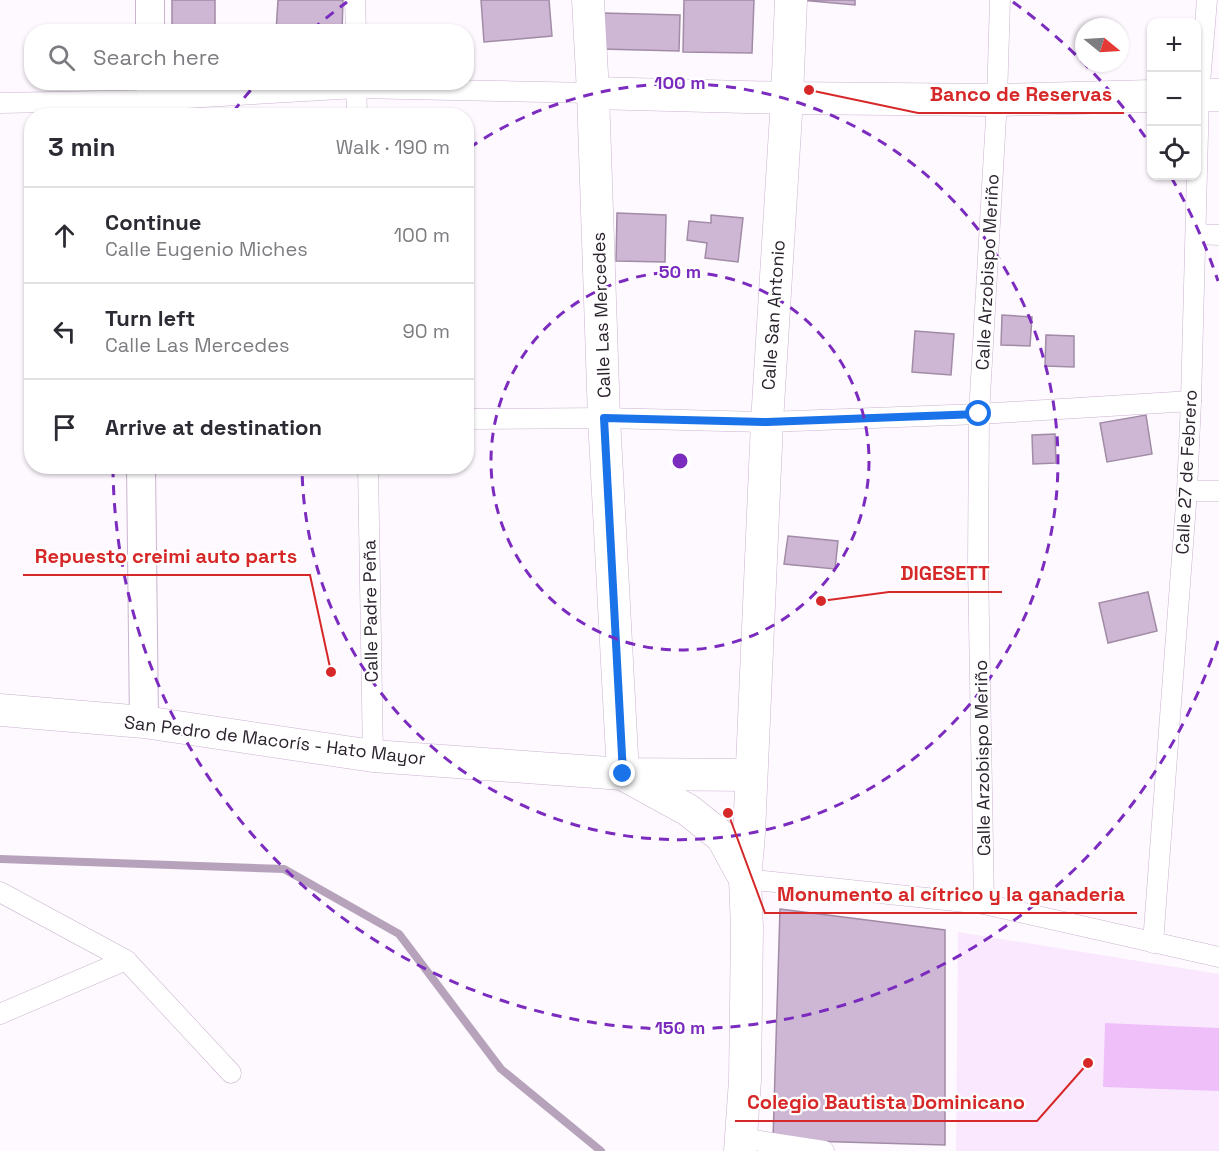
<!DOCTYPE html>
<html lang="en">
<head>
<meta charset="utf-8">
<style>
	:root { --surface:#fff; --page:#f7f7f7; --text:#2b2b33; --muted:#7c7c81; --line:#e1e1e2 }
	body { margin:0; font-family:"Space Grotesk",sans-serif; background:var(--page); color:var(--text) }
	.controls { position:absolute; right:18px; top:18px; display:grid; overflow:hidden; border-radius:12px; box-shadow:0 2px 4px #0004 }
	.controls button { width:54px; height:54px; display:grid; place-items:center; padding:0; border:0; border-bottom:2px solid var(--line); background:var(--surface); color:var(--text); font:30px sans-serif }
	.compass { position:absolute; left:1075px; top:18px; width:54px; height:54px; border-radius:50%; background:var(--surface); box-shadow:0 2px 4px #0004; rotate:108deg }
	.stop { position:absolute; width:18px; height:18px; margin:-14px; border:4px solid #1a73e8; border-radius:50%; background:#fff }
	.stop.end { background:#1a73e8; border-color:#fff; box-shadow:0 2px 6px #0008 }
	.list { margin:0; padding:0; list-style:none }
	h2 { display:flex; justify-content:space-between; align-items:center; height:78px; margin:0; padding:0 24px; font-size:26px }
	h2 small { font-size:20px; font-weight:400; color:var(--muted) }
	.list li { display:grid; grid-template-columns:39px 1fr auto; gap:18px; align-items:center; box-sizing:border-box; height:96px; padding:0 24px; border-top:2px solid var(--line) }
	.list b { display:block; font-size:22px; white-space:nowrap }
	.list p { margin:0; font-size:20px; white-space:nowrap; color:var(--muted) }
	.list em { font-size:20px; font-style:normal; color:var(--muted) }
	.icon { flex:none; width:33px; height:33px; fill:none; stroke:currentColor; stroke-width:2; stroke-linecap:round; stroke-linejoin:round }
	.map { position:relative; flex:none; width:1219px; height:1151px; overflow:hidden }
	.search { position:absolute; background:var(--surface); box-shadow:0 2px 4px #0004; left:24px; top:24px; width:450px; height:66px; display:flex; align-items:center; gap:15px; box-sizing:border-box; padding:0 21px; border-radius:24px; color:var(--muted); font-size:22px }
	.panel { position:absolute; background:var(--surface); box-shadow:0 2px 4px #0004; left:24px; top:108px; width:450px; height:366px; border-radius:24px }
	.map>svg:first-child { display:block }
</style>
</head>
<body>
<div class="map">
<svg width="1219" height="1151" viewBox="0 0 1219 1151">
	<rect width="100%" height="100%" fill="#fef9ff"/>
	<!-- built -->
	<polygon fill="#fae9fe" points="958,932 1219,974 1219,1151 956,1151"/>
	<!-- green -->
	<polygon fill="#efbffa" points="1105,1023 1219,1028 1219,1091 1103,1087"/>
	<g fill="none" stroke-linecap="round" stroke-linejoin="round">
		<!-- stream -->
		<polyline stroke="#b6a2ba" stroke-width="8" points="0,859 284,869 399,934 501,1069 601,1151"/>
	</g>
	<!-- building -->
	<g fill="#ceb7d4" stroke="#a18ba6" stroke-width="1.5">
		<rect x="172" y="0" width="43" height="32"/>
		<polygon points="278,0 343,0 342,32 276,32"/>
		<polygon points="481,0 549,0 552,36 484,42"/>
		<polygon points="684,0 754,0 752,53 683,52"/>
		<polygon points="800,0 855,0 855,5"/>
		<polygon points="602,13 680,15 679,51 601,49"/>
		<polygon points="617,213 666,215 665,262 616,261"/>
		<polygon points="711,215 743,218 738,262 705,258 707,243 687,240 689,221 711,223"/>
		<polygon points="1002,315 1032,317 1030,346 1001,345"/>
		<polygon points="915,331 954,334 951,375 912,372"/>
		<polygon points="1046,335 1074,336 1074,367 1045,366"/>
		<polygon points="1146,415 1152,454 1107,462 1100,423"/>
		<polygon points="1055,434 1056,463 1033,464 1032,435"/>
		<polygon points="788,536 838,541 835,569 784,564"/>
		<polygon points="1148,592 1157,631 1108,643 1099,603"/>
		<polygon points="780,909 945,930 945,1145 773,1140"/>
	</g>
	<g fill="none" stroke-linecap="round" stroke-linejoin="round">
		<!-- street casing -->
		<g stroke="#cab3cf" stroke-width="21">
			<g id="street">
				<polyline points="355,0 356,32"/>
				<polyline points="356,82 357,116"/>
				<polyline points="0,103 152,100 357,88 593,93"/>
				<polyline points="1196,234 1219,235"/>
				<polyline points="466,419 604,418 767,422 979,414 1191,401"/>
				<polyline points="368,466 373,756"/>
				<polyline points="1187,491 1219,491"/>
				<polyline points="745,879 984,904 1219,957"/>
				<polyline points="0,892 126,960 0,1014"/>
				<polyline points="984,904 978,565 979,414 997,100 1000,0"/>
				<polyline points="1153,943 1187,491 1191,401 1199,95 1207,0"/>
				<polyline points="126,960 231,1073"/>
				<polyline points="741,1138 824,1151"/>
			</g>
		</g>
		<!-- secondary casing -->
		<g stroke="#cab3cf" stroke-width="30">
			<g id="secondary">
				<polyline points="150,0 150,32"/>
				<polyline points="151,116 151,82"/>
				<polyline points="141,466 144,722"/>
			</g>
		</g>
		<!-- primary casing -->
		<g stroke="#cab3cf" stroke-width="33">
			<g id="primary">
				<polyline points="588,0 593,93 604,418 623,774"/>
				<polyline points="593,93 787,98 997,100 1152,96"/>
				<polyline points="1196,95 1219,95"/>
				<polyline points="0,710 144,722 373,756 623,774 751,775"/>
				<polyline points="626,776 688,810 722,837 745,879"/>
				<polyline points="740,1151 745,1080 747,928 745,879 749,834 767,422 787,98 791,0"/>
			</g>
		</g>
		<!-- street -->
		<use href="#street" stroke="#fff" stroke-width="20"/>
		<!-- secondary -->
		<use href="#secondary" stroke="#fff" stroke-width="28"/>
		<!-- primary -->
		<use href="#primary" stroke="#fff" stroke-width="32"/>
	</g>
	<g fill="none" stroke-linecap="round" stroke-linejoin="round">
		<!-- route -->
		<polyline stroke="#1a73e8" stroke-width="8" points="623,774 604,418 767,422 979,414"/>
	</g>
	<!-- distance rings -->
	<g fill="none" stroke="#7b2cbf" stroke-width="3" stroke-dasharray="10 8">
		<circle cx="680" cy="461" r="189"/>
		<path d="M469 148A378 378 0 1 1 302 468"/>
		<path d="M1218 641A567 567 0 0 1 113 471M233 112A567 567 0 0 1 255 85M312 30A567 567 0 0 1 347 2M1013 2A567 567 0 0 1 1150 144M1171 177A567 567 0 0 1 1218 281"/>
	</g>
	<g text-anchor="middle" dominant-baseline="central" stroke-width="4.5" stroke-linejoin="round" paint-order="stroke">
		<!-- street labels -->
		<g font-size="18" fill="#2b222d" stroke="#fff">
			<text transform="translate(987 272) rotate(-87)">Calle Arzobispo Meriño</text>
			<text transform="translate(601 315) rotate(-92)">Calle Las Mercedes</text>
			<text transform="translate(773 315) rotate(-86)">Calle San Antonio</text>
			<text transform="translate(1186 472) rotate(-87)">Calle 27 de Febrero</text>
			<text transform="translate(370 611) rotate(-91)">Calle Padre Peña</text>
			<text transform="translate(275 740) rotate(7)">San Pedro de Macorís - Hato Mayor</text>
			<text transform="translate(982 758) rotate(-91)">Calle Arzobispo Meriño</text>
		</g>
	</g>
	<circle cx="680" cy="461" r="9" fill="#7b2cbf" stroke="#fff" stroke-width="3"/>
	<g font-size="18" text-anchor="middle" font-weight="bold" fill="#7b2cbf" stroke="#fff" stroke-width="4.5" stroke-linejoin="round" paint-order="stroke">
		<text x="680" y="89">100 m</text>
		<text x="680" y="278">50 m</text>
		<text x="680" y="1034">150 m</text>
	</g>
	<!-- callouts -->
	<path fill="none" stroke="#d62828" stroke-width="2" d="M809 90L918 113H1124M331 672L310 575H23M821 601L889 592H1002M728 813L765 913H1137M1088 1063L1037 1121H735"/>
	<g fill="#d62828" stroke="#fff" stroke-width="2">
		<circle cx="809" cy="90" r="6"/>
		<circle cx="331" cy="672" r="6"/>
		<circle cx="821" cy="601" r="6"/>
		<circle cx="728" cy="813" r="6"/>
		<circle cx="1088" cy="1063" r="6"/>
	</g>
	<g font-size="20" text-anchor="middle" font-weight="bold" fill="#d62828" stroke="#fff" stroke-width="4.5" stroke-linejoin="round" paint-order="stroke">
		<text x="1021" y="101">Banco de Reservas</text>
		<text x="166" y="563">Repuesto creimi auto parts</text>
		<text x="945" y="580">DIGESETT</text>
		<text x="951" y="901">Monumento al cítrico y la ganaderia</text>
		<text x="886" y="1109">Colegio Bautista Dominicano</text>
	</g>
</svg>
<div class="controls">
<button>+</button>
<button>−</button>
<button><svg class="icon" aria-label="locate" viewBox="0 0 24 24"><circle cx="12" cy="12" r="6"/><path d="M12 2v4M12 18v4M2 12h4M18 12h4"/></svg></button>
</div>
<svg class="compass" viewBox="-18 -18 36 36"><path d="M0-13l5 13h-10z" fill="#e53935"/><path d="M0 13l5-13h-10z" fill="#7c7c81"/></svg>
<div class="stop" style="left:979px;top:414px"></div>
<div class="stop end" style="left:623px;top:774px"></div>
<div class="search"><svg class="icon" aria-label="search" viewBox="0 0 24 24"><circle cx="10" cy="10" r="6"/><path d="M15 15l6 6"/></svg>Search here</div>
<section class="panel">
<h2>3 min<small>Walk · 190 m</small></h2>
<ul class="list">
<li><svg class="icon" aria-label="ahead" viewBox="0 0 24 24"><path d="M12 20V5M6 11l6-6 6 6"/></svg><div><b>Continue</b><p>Calle Eugenio Miches</p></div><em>100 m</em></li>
<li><svg class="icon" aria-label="left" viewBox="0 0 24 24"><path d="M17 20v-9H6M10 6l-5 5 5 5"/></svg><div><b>Turn left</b><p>Calle Las Mercedes</p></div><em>90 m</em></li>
<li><svg class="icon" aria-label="arrive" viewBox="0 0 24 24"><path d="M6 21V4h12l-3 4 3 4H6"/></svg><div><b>Arrive at destination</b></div></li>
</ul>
</section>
</div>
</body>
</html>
